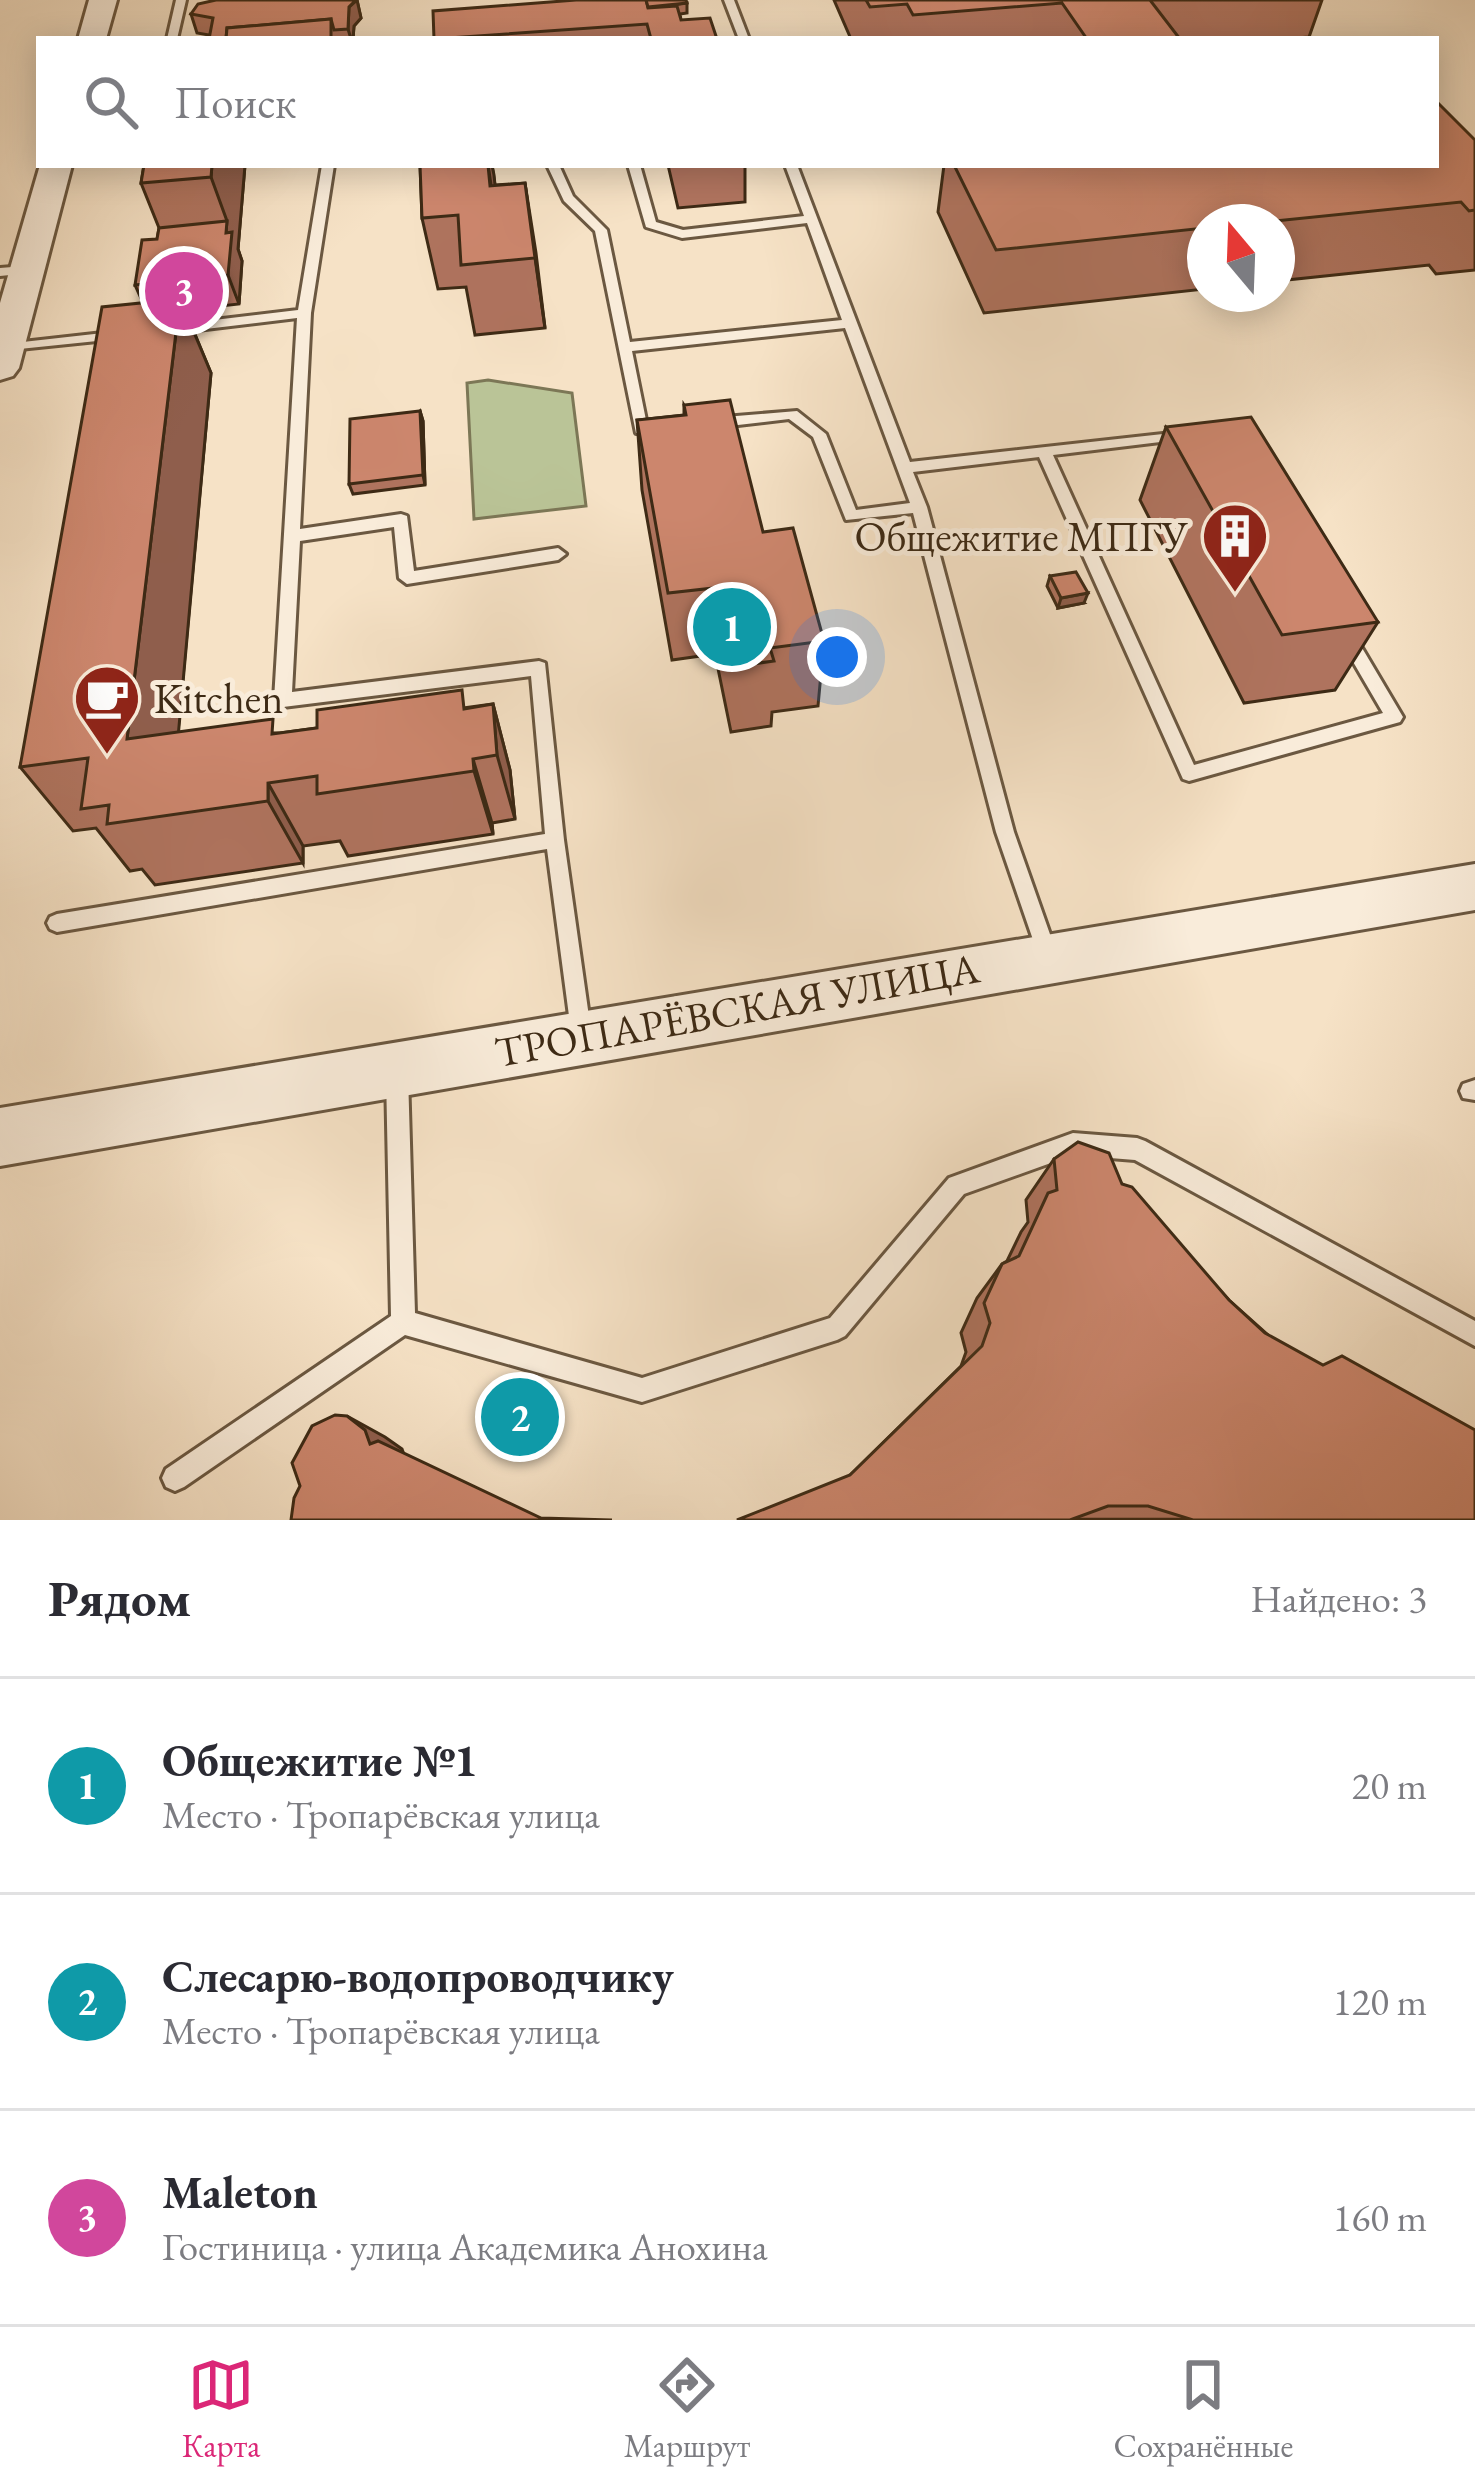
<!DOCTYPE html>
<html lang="ru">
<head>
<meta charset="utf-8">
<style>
	:root { --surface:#fff; --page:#f2f2f3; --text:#2b2b33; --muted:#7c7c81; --line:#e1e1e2; --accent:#db2777 }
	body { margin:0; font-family:"EB Garamond",serif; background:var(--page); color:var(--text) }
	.compass { position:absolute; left:1187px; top:204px; width:108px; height:108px; border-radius:50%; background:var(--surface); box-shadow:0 6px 30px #0003; rotate:341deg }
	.you { position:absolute; left:837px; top:657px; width:42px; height:42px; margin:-30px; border:9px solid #fff; border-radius:50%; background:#1a73e8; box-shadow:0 0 0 18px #1a73e833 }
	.badge { display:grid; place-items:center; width:78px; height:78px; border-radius:50%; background:var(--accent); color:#fff; font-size:39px; font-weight:700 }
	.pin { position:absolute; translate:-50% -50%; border:6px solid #fff; box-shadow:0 3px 12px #0006 }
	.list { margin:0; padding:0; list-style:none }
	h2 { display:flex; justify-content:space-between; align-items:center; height:156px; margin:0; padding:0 48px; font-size:51px }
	h2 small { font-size:39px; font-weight:400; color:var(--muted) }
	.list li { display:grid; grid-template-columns:78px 1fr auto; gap:36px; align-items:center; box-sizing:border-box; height:216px; padding:0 48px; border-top:3px solid var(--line) }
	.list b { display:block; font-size:45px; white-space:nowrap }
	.list p { margin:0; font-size:39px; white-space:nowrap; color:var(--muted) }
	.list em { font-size:39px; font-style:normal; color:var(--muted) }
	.icon { flex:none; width:66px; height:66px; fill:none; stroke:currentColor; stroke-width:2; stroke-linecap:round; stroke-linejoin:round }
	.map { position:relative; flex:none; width:1475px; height:1520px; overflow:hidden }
	.search { position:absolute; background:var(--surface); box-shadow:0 6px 30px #0003; left:36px; right:36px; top:36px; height:132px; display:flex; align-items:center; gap:30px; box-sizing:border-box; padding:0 42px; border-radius:0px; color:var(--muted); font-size:45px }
	.sheet { height:804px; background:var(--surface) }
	nav { display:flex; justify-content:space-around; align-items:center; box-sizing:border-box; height:168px; border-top:3px solid var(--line); background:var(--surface); font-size:33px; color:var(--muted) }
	nav a { display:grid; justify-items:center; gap:6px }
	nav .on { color:var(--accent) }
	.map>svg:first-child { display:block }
</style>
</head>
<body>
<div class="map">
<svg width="1475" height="1520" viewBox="0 0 1475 1520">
	<rect width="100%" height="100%" fill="#f6e2c6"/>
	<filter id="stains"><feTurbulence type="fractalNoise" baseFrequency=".00167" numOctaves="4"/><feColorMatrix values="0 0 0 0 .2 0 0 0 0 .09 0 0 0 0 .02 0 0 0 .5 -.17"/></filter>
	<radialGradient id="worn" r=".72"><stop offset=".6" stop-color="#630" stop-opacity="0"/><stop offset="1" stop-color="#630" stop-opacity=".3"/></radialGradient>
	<!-- green -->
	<polygon fill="#bac497" stroke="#7c7756" stroke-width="3" points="488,380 572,393 586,506 474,519 467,383"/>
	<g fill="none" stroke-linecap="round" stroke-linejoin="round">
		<!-- service casing -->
		<g stroke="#6b5841" stroke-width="6">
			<g id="service">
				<polygon points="176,0 186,0 177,39 167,39"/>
				<polygon points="724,0 734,0 749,39 739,39"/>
				<polygon points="322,165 334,165 311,313 300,529 401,514 407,516 414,571 558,548 566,554 558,560 407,584 399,578 394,527 300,541 292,692 539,661 545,663 564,840 591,1031 588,1038 581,1041 574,1038 571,1031 547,849 57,932 50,929 47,923 50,917 57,914 545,834 531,676 283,707 274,700 297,318 172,333 165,329 172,325 298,310"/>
				<polygon points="547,165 559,165 573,196 607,230 630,342 842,320 807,223 682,238 646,227 628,165 640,165 656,222 683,230 804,216 785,165 797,165 910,462 1190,431 1190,437 1185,439 1053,455 1194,765 1383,713 1338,636 1346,630 1352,631 1400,712 1403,717 1400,722 1189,781 1183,779 1039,457 913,472 927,507 1014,832 1058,957 1055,963 1048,966 1041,963 996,832 913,513 846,520 813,437 789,419 712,428 705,423 712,418 797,411 826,434 856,510 910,503 845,328 632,351 647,425 659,426 661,429 654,434 636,433 595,231 564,201"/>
				<polygon points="25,266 30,267 30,273 0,276 0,268"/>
				<polygon points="121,331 126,332 126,338 0,351 0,345 5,344"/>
				<polygon points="397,1065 404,1068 408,1075 415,1313 642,1378 830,1318 949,1178 1073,1133 1137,1138 1145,1141 1475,1321 1475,1346 1135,1160 1073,1155 964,1194 845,1336 837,1340 642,1402 405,1335 184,1487 175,1491 166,1487 162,1478 166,1469 391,1316 386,1075 390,1068"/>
				<polygon points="1475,1080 1475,1100 1463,1098 1460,1091 1463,1084"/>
			</g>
		</g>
		<!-- tertiary casing -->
		<g stroke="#6b5841" stroke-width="6">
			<g id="tertiary">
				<polygon points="89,0 117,0 106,39 78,39"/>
				<polygon points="40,165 72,165 19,368 13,376 0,380 0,303"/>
				<polygon points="1475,864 1475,910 0,1166 0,1108"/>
			</g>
		</g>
		<!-- service -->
		<use href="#service" fill="#f9ecda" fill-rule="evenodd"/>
		<!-- tertiary -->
		<use href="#tertiary" fill="#f9ecda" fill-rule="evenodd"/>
	</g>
	<!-- wall -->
	<g fill="#af735e" stroke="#3d2a15" stroke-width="3">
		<polygon points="357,0 361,18 354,26 353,39 209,39 209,35 197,33 191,14"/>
		<polygon points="834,0 1322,0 1309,37 1285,39 851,39"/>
		<polygon points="687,3 687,13 680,14 681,20 717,39 434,39"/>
		<polygon points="1475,140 1475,270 1436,274 1429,265 1277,281 1277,222 1205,222 1205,289 984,313 938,212 944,165 1436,165"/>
		<polygon points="144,165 245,165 238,249 242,261 239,304 185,310 211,373 178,732 280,733 493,704 510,770 515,819 492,823 493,834 348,856 340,841 303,846 303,863 155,885 142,869 130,871 96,828 73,831 20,767 143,303 135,285 157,239 159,228 141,183"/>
		<polygon points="420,165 492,165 495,185 525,183 545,328 475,335 466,287 438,289 422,218"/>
		<polygon points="668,165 745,165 745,202 678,208"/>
		<polygon points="684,405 763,532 824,641 818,706 772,712 771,726 731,732 715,654 672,660 642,490 637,420 684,415"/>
		<polygon points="420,411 423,421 425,485 353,494 349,484"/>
		<polygon points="1166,427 1378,622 1335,690 1244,703 1140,500"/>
		<polygon points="1050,576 1084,603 1058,608 1047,586"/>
		<polygon points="1054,1159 1122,1184 1229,1300 1475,1520 1071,1519 850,1475 961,1366 966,1352 961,1333 977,1298 1002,1264 1007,1261 1021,1232 1028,1222 1026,1200"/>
	</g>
	<!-- shaded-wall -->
	<g fill="#8f5e4c" stroke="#3d2a15" stroke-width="3">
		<polygon points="357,0 361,18 354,26 353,39 351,39 348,29 349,7"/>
		<polygon points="212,165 245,165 238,249 242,261 239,304 228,275 226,233 227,221 211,177"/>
		<polygon points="488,165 492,165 494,175 502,256"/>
		<polygon points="525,183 536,253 545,328 535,258"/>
		<polygon points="180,299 211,373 172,804 127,739"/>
		<polygon points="420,411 423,421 425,485 423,475"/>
		<polygon points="1088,593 1084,603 1058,608 1061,598"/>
		<polygon points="493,704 510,770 515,819 497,755"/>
		<polygon points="473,759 492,823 493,834 474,771"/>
		<polygon points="268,783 303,846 303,863 268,801"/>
		<polygon points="347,1416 385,1437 402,1449 407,1463 370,1444"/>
	</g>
	<!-- building -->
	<g fill="#cc866d" stroke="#3d2a15" stroke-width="3">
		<polygon points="216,0 356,0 349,7 348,29 334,30 331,19 227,28 226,38 209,39 213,18 191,14 198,4"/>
		<polygon points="576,0 646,0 648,8 677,6 681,20 710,18 717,39 651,39 647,24 434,39 433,11"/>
		<polygon points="646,0 686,0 687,3 648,7"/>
		<polygon points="866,0 1150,0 1180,39 1087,39 1062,3 913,15 907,4 870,7"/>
		<polygon points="331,19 331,39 226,39 227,28"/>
		<polygon points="1436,101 1475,140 1475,210 1469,211 1461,202 1265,222 1205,222 1205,228 996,250 954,165 1436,165"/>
		<polygon points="144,165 212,165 211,177 141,183"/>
		<polygon points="420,165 488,165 490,186 525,183 535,258 461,265 458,215 422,218"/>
		<polygon points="227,221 226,233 232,232 228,275 135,285 142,240 157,239 159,228"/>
		<polygon points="180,299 127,739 273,719 272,734 317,728 317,710 462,690 464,709 493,704 497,755 473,759 474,771 317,794 317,776 268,783 268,801 107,824 109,805 81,809 88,758 20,767 102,307"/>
		<polygon points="730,400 763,532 793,528 824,641 770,648 774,661 730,667 714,588 668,593 637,420 686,415 684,405"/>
		<polygon points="420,411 423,475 349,484 350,419"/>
		<polygon points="1251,417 1378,622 1282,635 1166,427"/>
		<polygon points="1076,572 1088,593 1061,598 1050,576"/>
		<polygon points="1078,1142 1109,1153 1122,1184 1132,1187 1229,1300 1265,1333 1323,1365 1342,1356 1475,1430 1475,1520 1193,1520 1148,1506 1108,1506 1070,1520 737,1520 850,1475 982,1346 990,1323 984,1303 1002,1264 1019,1256 1048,1193 1057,1190 1054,1159"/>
		<polygon points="335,1415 347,1416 365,1430 370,1444 378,1441 541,1518 612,1520 291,1520 294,1498 300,1486 292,1463 312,1426"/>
	</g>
	<!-- icons -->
	<defs>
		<g id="building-pin" transform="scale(3.45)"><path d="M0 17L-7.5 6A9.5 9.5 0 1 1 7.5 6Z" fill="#8f2418" stroke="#f9ecda"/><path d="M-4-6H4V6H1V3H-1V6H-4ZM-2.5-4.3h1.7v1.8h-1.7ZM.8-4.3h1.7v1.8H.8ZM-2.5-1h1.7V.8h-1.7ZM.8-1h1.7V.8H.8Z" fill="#fff"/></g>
		<g id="cafe-pin" transform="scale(3.45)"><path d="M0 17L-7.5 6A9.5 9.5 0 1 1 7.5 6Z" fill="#8f2418" stroke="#f9ecda"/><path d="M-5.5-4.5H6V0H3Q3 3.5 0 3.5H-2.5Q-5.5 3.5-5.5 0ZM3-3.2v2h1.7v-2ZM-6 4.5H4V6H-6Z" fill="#fff"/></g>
	</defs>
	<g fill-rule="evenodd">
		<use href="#building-pin" x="1235" y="536"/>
		<use href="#cafe-pin" x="107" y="698"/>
	</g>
	<g text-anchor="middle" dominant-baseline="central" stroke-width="10" stroke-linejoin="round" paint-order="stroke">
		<!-- poi labels -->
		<g font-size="42" fill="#3d2a15" stroke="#f9ecda" text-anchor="end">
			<text x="1188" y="536">Общежитие МПГУ</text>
			<text x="154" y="698" text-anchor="start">Kitchen</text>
		</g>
		<!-- street labels -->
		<g font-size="42" fill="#3d2a15" stroke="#f9ecda">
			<text transform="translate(737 1010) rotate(-10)">ТРОПАРЁВСКАЯ УЛИЦА</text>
		</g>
	</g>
	<rect width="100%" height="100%" filter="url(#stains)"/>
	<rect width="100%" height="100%" fill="url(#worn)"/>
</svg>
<svg class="compass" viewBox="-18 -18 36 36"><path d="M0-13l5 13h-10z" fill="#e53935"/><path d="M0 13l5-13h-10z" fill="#7c7c81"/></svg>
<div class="you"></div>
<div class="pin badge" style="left:732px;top:627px;background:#0f9aa8">1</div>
<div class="pin badge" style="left:520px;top:1417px;background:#0f9aa8">2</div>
<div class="pin badge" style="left:184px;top:291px;background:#d1479c">3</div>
<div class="search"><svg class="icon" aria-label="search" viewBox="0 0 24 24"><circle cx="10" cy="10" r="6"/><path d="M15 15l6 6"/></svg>Поиск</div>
</div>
<section class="sheet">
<h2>Рядом<small>Найдено: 3</small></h2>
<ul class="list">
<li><span class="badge" style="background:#0f9aa8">1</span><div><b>Общежитие №1</b><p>Место · Тропарёвская улица</p></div><em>20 m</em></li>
<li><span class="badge" style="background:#0f9aa8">2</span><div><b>Слесарю-водопроводчику</b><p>Место · Тропарёвская улица</p></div><em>120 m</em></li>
<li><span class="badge" style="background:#d1479c">3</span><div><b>Maleton</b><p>Гостиница · улица Академика Анохина</p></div><em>160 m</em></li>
</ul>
</section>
<nav>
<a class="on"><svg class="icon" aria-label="map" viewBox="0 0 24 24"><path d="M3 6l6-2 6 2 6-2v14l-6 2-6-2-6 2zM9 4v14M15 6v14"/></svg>Карта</a>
<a><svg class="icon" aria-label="directions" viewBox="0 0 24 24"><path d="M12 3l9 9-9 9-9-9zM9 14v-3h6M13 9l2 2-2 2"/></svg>Маршрут</a>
<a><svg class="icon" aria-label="saved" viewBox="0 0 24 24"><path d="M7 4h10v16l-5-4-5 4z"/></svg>Сохранённые</a>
</nav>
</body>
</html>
